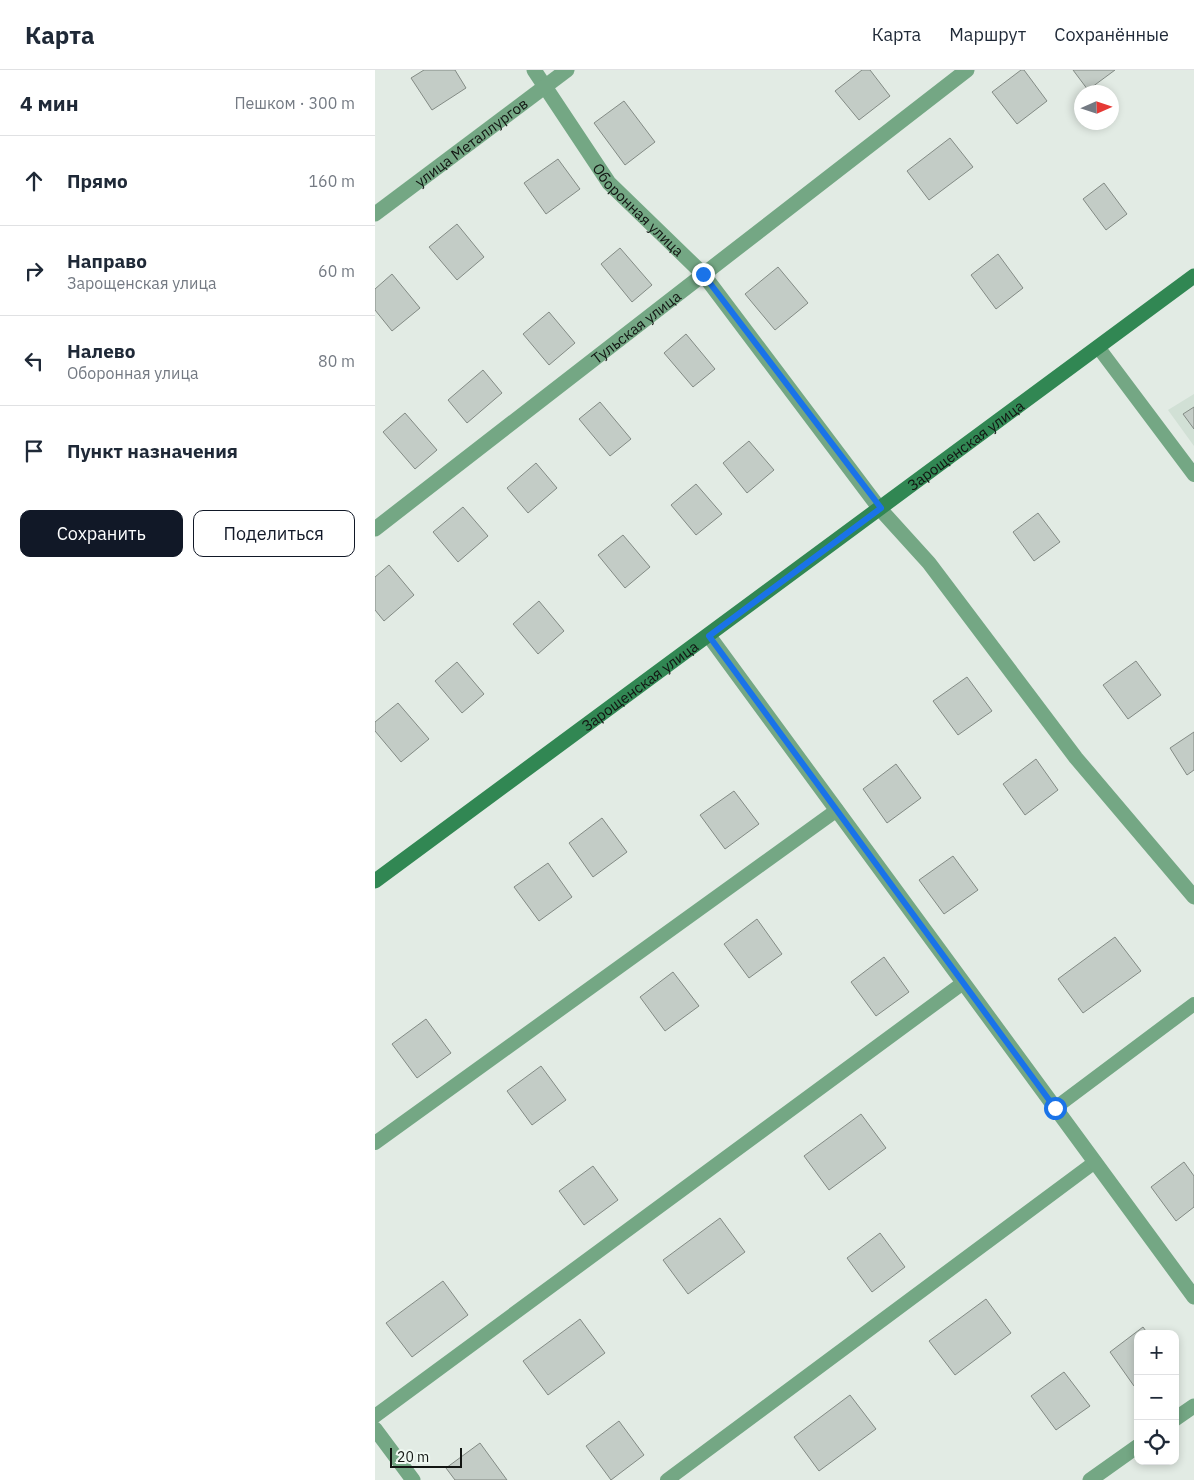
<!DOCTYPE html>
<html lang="ru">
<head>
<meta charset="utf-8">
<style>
	:root { --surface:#fff; --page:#f2f2f3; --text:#1f2937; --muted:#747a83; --line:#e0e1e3; --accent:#111827 }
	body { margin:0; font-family:"IBM Plex Sans",sans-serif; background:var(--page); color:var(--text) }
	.controls { position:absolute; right:15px; bottom:15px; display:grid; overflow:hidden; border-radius:10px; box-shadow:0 2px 8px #0003 }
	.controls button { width:45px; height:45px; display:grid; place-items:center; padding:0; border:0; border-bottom:1px solid var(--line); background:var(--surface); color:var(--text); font:25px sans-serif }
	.compass { position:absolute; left:699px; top:15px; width:45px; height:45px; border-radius:50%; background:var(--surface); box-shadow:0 2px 8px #0003; rotate:87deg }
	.scale { position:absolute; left:15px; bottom:12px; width:72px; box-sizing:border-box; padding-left:5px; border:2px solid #121512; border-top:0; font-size:14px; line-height:18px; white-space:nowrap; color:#121512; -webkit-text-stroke:4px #eff8f1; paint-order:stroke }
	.stop { position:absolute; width:15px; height:15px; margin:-11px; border:4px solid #1a73e8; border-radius:50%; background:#fff }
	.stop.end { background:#1a73e8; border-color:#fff; box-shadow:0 1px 5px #0008 }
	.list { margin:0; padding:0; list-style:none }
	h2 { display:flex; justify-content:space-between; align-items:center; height:65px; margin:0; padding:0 20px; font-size:21px }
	h2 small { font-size:16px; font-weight:400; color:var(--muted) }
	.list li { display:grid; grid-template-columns:32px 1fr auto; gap:15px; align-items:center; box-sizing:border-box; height:90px; padding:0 20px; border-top:1px solid var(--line) }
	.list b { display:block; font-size:19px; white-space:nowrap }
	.list p { margin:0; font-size:16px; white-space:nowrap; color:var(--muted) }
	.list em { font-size:16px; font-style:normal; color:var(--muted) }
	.actions { display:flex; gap:10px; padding:15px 20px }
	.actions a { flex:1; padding:11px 0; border:1px solid var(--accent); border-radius:10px; text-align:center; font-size:18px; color:var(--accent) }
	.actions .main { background:var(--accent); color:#fff }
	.icon { flex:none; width:28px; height:28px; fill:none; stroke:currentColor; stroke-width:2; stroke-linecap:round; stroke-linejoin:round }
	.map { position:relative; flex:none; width:819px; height:1410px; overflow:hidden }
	header { display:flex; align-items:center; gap:30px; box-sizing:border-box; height:70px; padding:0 25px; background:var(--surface); border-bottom:1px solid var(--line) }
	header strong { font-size:24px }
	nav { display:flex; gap:28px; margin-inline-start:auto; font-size:18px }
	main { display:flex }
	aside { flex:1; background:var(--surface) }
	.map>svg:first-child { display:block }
</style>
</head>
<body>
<header>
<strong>Карта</strong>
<nav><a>Карта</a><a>Маршрут</a><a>Сохранённые</a></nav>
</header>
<main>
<aside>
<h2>4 мин<small>Пешком · 300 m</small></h2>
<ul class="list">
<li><svg class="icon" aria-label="ahead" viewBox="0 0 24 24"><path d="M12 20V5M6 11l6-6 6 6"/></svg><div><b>Прямо</b></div><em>160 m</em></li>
<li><svg class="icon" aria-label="right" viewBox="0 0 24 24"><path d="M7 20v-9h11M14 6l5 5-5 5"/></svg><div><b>Направо</b><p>Зарощенская улица</p></div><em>60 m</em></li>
<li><svg class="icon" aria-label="left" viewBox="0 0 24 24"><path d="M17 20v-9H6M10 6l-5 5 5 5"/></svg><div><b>Налево</b><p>Оборонная улица</p></div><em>80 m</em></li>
<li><svg class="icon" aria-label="arrive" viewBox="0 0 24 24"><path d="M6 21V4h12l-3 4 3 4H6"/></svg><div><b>Пункт назначения</b></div></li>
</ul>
<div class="actions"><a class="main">Сохранить</a><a>Поделиться</a></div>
</aside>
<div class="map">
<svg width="819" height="1410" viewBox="0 0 819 1410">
	<rect width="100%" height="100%" fill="#e2ebe4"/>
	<!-- built -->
	<polygon fill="#d1e0d5" points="819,324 819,376 793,340"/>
	<!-- building -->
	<g fill="#c3ccc6" stroke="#838b85">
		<polygon points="49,0 80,0 91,18 57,40 36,8"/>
		<polygon points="487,0 495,0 515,26 484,50 460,21"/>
		<polygon points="646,0 649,0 672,31 642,54 617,22"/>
		<polygon points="698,0 740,0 713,20"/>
		<polygon points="249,31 280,72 250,95 219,53"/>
		<polygon points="575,68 598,97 554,130 532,101"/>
		<polygon points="183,89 205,119 171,144 149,113"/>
		<polygon points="729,113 752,144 731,160 708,129"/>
		<polygon points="82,154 109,187 82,210 54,177"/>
		<polygon points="245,178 277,215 257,232 226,194"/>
		<polygon points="623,184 648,218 621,239 596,205"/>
		<polygon points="403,197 433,233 400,260 370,224"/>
		<polygon points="17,204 45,238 17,261 0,240 0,219"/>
		<polygon points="174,242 200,273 174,295 148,264"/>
		<polygon points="311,264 340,299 318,317 289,283"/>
		<polygon points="108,300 127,323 92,353 73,330"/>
		<polygon points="225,332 256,369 235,386 204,349"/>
		<polygon points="819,337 819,359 808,344"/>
		<polygon points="30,343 62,380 40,399 8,362"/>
		<polygon points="374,371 399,400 372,423 348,393"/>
		<polygon points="161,393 182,418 153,443 132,418"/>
		<polygon points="321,414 347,444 321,465 296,435"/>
		<polygon points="88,437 113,466 83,492 58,462"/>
		<polygon points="663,443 685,472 659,491 638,462"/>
		<polygon points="248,465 275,497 250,518 223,485"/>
		<polygon points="14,495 39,525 9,551 0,540 0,507"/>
		<polygon points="164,531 189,561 163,584 138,554"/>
		<polygon points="761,591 786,625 753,649 728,615"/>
		<polygon points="82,592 109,624 87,643 60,611"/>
		<polygon points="592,607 617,641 583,665 558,631"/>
		<polygon points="23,633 54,669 26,692 0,661 0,652"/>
		<polygon points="819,662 819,700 812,705 795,678"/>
		<polygon points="661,689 683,720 650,745 628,714"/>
		<polygon points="521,694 546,728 512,753 488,719"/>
		<polygon points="359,721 384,754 350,779 325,745"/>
		<polygon points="227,748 252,782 218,807 194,773"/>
		<polygon points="578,786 603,820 569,844 544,810"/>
		<polygon points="173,793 197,827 164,851 139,817"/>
		<polygon points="382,849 407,884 374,908 349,874"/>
		<polygon points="740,867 766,901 708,943 683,909"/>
		<polygon points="509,887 534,922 501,946 476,912"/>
		<polygon points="298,902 324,936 290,961 265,927"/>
		<polygon points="51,949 76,983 42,1008 17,974"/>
		<polygon points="166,996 191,1030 157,1055 132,1021"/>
		<polygon points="486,1044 511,1078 454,1120 429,1086"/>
		<polygon points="809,1092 819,1106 819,1137 801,1151 776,1117"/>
		<polygon points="218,1096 243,1130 209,1155 184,1121"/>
		<polygon points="345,1148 370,1182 313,1224 288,1190"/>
		<polygon points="505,1163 530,1197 497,1222 472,1188"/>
		<polygon points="68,1211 93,1245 37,1287 11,1253"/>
		<polygon points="611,1229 636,1263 580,1305 554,1271"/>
		<polygon points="205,1249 230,1283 173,1325 148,1291"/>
		<polygon points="768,1257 773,1264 763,1264 763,1314 759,1316 735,1282"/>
		<polygon points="689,1302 715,1336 681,1360 656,1326"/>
		<polygon points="475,1325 501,1359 444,1401 419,1367"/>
		<polygon points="244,1351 269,1385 236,1410 211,1376"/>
		<polygon points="105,1373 132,1410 80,1410 71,1398"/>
	</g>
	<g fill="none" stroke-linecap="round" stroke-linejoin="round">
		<!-- lane -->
		<g stroke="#74a784" stroke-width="14">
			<polyline points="723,277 819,405"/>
			<polyline points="680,1038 819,934"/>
			<polyline points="0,1073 462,740"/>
			<polyline points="0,1346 588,913"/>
			<polyline points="292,1410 720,1092"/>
		</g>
		<!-- street -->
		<g stroke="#74a784" stroke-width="15">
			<path id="s1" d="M159,0l75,113 94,91 177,235 49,54 147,195 118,139"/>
			<path id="s2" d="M0,144l192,-144"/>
			<path id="s3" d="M0,459l592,-459"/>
			<polyline points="334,566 819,1227"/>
			<polyline points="800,1349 819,1336"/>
			<polyline points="0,1359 38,1410"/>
			<polyline points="715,1410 763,1376"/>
		</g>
		<!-- secondary -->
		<path stroke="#318753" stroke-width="15" id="s4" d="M0,811l819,-605"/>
	</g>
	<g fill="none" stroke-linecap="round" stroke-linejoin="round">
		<!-- route -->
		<polyline stroke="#1a73e8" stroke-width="6" points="328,204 506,438 334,566 680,1038"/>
	</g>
	<g text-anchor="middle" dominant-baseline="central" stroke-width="4" stroke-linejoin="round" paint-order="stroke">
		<!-- street labels -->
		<g font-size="15" fill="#121512" stroke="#eff8f1">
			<text stroke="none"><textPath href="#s2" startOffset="120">улица Металлургов</textPath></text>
			<text stroke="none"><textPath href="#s1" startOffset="175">Оборонная улица</textPath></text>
			<text stroke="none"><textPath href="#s3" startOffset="330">Тульская улица</textPath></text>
			<text stroke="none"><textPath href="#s4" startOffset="734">Зарощенская улица</textPath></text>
			<text stroke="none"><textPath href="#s4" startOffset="329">Зарощенская улица</textPath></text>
		</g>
	</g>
</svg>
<div class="controls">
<button>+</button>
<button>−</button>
<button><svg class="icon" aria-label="locate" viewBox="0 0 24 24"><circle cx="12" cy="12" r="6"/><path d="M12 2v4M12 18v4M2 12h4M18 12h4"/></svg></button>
</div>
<svg class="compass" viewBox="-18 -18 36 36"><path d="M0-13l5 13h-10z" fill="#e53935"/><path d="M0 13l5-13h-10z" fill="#747a83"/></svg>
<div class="scale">20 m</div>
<div class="stop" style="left:680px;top:1038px"></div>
<div class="stop end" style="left:328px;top:204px"></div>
</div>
</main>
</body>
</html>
